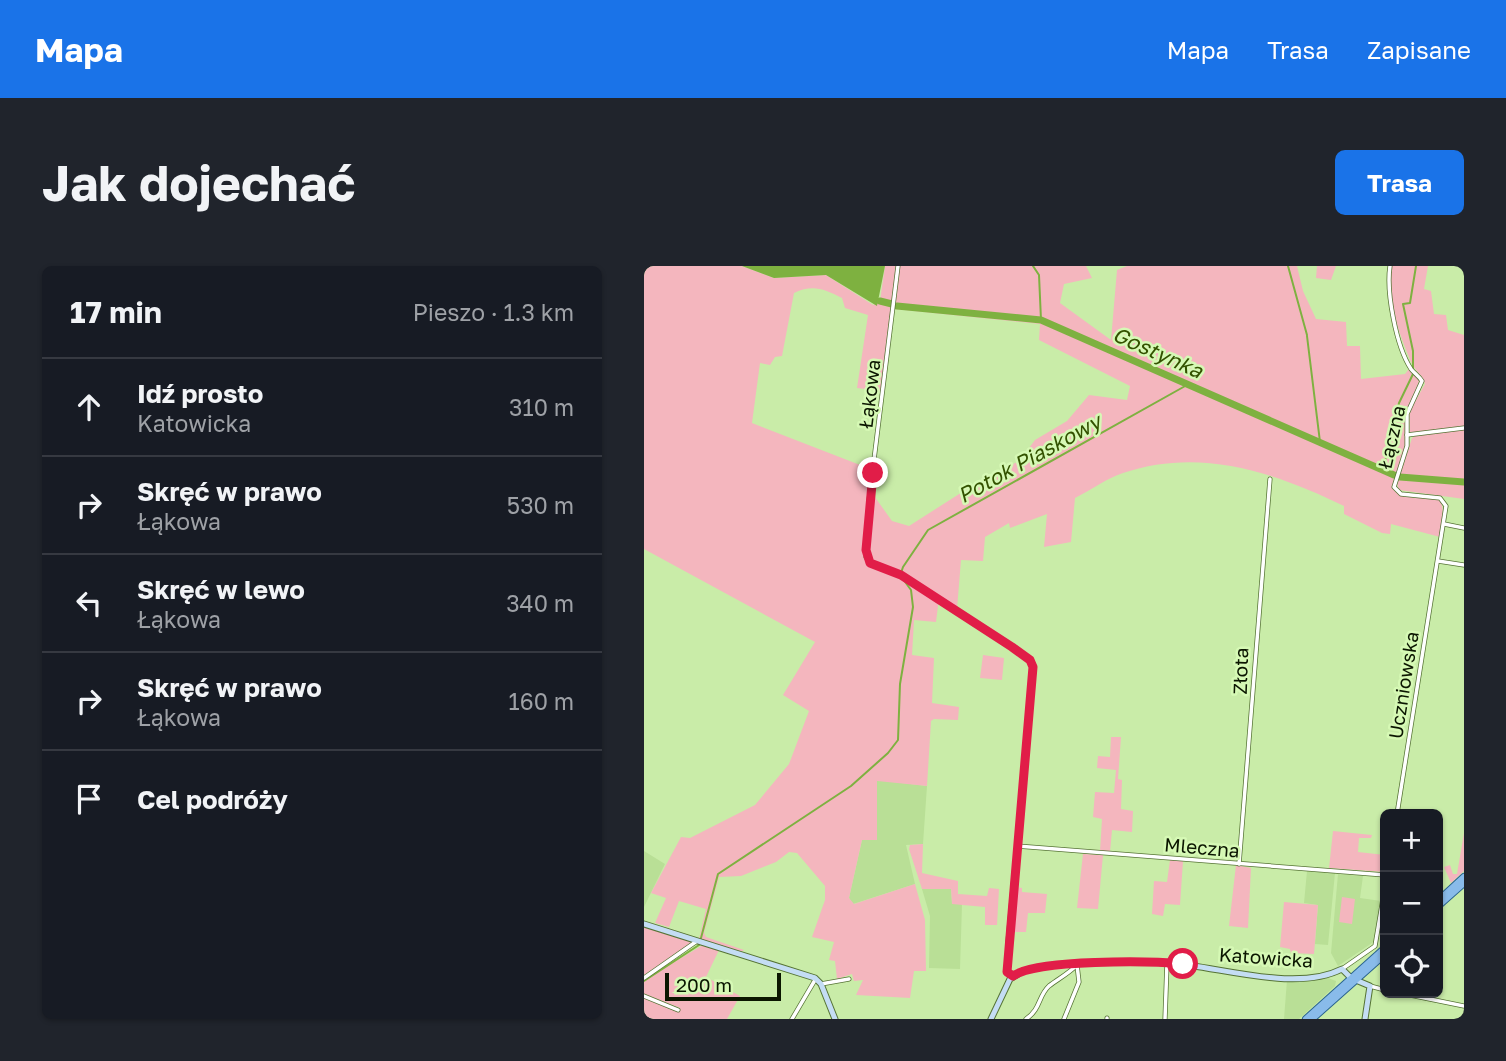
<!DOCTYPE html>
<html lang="pl">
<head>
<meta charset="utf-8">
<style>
	:root { --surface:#171b24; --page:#20242c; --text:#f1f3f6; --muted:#9ea1a6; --line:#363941; --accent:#1a73e8 }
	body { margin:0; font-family:"Golos Text",sans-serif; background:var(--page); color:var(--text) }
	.controls { position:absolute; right:21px; bottom:21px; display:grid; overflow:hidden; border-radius:10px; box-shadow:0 2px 5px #0004 }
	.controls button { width:63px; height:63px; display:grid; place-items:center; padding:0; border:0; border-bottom:2px solid var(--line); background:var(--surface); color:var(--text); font:35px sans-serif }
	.scale { position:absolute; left:21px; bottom:18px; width:116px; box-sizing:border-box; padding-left:7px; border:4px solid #0b1600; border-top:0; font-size:19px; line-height:24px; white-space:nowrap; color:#0b1600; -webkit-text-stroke:5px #d6f9b5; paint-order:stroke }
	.stop { position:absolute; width:21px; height:21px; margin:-16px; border:5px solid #e11d48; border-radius:50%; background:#fff }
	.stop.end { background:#e11d48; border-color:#fff; box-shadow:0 2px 7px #0008 }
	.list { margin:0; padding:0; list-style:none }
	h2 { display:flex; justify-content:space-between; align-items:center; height:91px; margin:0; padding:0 28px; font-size:30px }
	h2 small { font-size:23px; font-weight:400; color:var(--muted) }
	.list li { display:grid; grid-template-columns:46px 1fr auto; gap:21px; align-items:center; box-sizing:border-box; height:98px; padding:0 28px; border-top:2px solid var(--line) }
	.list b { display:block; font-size:26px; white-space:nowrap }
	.list p { margin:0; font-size:23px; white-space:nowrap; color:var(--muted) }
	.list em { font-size:23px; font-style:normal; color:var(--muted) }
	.icon { flex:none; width:38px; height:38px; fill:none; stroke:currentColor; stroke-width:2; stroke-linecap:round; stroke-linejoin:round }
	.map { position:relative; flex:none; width:820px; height:753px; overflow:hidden; border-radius:10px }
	header { display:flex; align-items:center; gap:42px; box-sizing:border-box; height:98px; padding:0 35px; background:var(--accent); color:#fff }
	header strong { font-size:33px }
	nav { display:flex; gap:38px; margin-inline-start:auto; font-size:24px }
	.intro { display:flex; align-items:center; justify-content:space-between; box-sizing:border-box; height:168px; padding:0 42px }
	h1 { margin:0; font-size:49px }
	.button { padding:18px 32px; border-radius:10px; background:var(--accent); color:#fff; font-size:24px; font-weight:700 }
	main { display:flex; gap:42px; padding:0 42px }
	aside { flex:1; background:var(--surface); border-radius:10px; box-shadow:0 2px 5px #0004 }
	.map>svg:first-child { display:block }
</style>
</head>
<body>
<header>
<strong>Mapa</strong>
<nav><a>Mapa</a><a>Trasa</a><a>Zapisane</a></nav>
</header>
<div class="intro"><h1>Jak dojechać</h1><a class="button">Trasa</a></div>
<main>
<aside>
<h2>17 min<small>Pieszo · 1.3 km</small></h2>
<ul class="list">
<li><svg class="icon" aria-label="ahead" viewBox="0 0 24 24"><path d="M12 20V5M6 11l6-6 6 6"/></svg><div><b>Idź prosto</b><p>Katowicka</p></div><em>310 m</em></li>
<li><svg class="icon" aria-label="right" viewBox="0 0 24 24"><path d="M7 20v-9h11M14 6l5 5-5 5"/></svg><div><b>Skręć w prawo</b><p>Łąkowa</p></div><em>530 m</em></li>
<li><svg class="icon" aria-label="left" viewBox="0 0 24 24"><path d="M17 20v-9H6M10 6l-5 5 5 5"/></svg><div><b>Skręć w lewo</b><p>Łąkowa</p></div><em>340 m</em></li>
<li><svg class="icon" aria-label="right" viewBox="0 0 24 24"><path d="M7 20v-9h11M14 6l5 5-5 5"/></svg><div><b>Skręć w prawo</b><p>Łąkowa</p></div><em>160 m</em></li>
<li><svg class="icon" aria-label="arrive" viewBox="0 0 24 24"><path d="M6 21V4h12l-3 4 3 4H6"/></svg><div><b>Cel podróży</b></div></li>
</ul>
</aside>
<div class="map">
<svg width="820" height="753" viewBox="0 0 820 753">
	<rect width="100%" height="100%" fill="#c9eca8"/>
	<!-- built -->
	<g fill="#b9df96">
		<polygon points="233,514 283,520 279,578 262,579 271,618 209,638 205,632 218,574 232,574"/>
		<polygon points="0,585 21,598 0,641"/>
		<polygon points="663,605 691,607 684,679 671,678 674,639 660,637"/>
		<polygon points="694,608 719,610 716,632 737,635 731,675 694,700 687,687"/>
		<polygon points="278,623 307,623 308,638 318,638 316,703 285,702 286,650"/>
		<polygon points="684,712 692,715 691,720 655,753 640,753 643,714"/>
	</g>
	<!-- green -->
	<g fill="#f4b6be">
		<path d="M0,0h98l32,12 52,-3 47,30 7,-4 5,-35h11l-14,125 -25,-3 11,-73 -23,-7 -3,-10c-18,-9 -29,-14 -48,-5l-12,63 -7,1 -5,8 -10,-2 -8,60 121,47 -5,53 4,-30 20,28 17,5 69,-44 53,-27 -5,-3 9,-12 32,-19 22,-26 38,5 3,-14 -91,-46 1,-16 -145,-15 4,-43h187l6,12 -28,6 -4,19 51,37 6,-70 10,-4h170l6,25 13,28 30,3 1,24h13l1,33 44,-5 4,-5 10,10 -1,13 -12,19 -1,34 -13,43c30,27 60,-19 48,49l-49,-13 -1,10 -8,-1 -38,-19v-8c-70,-34 -144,-59 -221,-33 -16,5 -32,17 -48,25l-4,44 -27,5 3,-33 -37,14 -1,-5 -24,14 -2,24 -22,-1 -4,49 -18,-11 -3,24 -22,-2 -2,35 22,3 -2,45 27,4 -1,13 -24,-1 -3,2 -4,65 -50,-5v59h-15l-13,58 5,6 61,-20 10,36 1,51h-12l-4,27 -54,-3 7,-15 -9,1 -2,-7 -15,5 -2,-18 -6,-1 5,-18 -22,-5 13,-37v-14l-28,-33 -8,-1 -13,10 -35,14 -22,1 -15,56 2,4 38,13 -3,2 -42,-13 7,-30 -27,-8 -10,26 -14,-4 11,-25 -15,-5 30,-56 9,1 65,-33 34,-41 20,-53 -26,-16 32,-53 -171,-93z"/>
		<polygon points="673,0 692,0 687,14 672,12"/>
		<path d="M748,0h36l-4,23 7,2 3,23 12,1 2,15 16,5v164l-65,-9 -2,-6 15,-46 7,-5h-9l-1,-21 16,-28c-3,-10 -10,-13 -14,-22 -12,-30 -26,-64 -19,-96z"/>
		<polygon points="339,389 360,392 358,414 336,412"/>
		<polygon points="467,471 477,471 474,513 478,514 477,543 489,545 488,566 468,564 466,586 456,585 458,553 449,551 451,526 470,527 472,504 453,502 454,490 466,491"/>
		<polygon points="689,565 728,569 727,572 715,572 714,586 741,589 741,606 685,602"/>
		<polygon points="820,567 820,605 807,617 800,601 806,599 809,608 813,608"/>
		<polygon points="279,578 278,607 314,615 314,628 343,630 345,622 355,623 353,659 341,659 341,641 308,638 307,623 278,623 265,583 266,579"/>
		<polygon points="439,588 459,589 454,643 433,642"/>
		<polygon points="526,594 539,595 536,639 521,638 519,650 508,648 510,615 523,616"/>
		<polygon points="592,599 607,602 604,662 585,660"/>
		<polygon points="372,621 378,622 378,626 403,628 401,647 384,647 382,666 366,666"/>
		<polygon points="698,631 711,633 708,658 695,656"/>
		<polygon points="640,636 674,639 670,688 647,687 646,683 636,681"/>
		<polygon points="0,661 48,676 49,677 0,709"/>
		<polygon points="59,679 75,684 62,711 96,730 83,753 8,753 0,750 0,731 35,745 36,742 0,728 0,714"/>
	</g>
	<!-- water -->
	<polygon fill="#7eb140" points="98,0 241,0 233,40 182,9 130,12"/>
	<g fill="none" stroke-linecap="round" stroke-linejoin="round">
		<!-- stream -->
		<g stroke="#7eb140" stroke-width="2">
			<polyline points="389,0 395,9 397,54"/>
			<polyline points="644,0 663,69"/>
			<polyline points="663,70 676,176"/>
			<polyline points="769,102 769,85 759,38 766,37 772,0"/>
			<polyline points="739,204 755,137 769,108"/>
			<polyline points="257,307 259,301 284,264 543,119"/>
			<polyline points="57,672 74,608 207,520 244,487 254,474 256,418 269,341 267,324 259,313"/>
			<polyline points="0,715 55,679"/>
		</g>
		<!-- river -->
		<g stroke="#7eb140" stroke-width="7">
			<polyline points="236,35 248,38"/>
			<polyline points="253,40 397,54 750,209"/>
			<polyline points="756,211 820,216"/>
		</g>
		<!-- street casing -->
		<g stroke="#567335" stroke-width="5">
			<g id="street">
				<polyline points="254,0 225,234 222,291 226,297 257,309 368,381 386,394 389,401 364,675 363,706 369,710"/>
				<path d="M746,0c-4,26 6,80 21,103 3,4 8,7 11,12l-15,33v32l-13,41 7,7 39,4 6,8 -49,308"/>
				<polyline points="763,169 820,162"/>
				<polyline points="800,258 820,262"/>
				<polyline points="794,295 820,299"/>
				<polyline points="373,580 741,609"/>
				<polyline points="595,598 626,213"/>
				<polyline points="698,703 731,680 741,621"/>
				<polyline points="0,712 53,675"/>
				<polyline points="177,718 205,713"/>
				<polyline points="726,720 741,724"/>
				<polyline points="756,727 820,740"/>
				<polyline points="0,730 34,744"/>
				<polyline points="148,753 171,714"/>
				<path d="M382,753c15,-10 12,-23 23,-33 9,-7 19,-12 28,-21"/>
				<polyline points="420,753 435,716 433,699"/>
				<polyline points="463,753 463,752"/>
				<polyline points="521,753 523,697"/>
			</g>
		</g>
		<!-- secondary casing -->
		<g stroke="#567335" stroke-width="7">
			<g id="secondary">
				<polyline points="0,658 171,712 177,718 191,753"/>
				<path d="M347,753l19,-40 13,-8c42,-10 102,-11 145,-8 51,3 127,30 174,6l9,9 19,8 -5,33"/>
			</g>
		</g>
		<!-- primary casing -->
		<g stroke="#2a648f" stroke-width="8">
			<g id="primary">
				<polyline points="794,635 820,611"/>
				<polyline points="794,640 820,617"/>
				<polyline points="662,753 741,682"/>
				<polyline points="668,753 741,688"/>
			</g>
		</g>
		<!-- street -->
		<use href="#street" stroke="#fff" stroke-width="3.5"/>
		<!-- secondary -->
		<use href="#secondary" stroke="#c4ddf4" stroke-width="5"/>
		<!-- primary -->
		<use href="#primary" stroke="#89bbea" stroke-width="6"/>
	</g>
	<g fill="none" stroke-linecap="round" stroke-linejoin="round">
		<!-- route -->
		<path stroke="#e11d48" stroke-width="9" d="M229,207l-7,77 4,13 31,12 111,72 18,13 3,7 -26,305 6,4c24,-17 138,-15 170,-12"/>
	</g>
	<g text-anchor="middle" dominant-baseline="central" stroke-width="5" stroke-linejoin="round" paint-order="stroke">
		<!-- street labels -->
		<g font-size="19" fill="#0b1600" stroke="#d6f9b5">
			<text transform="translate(225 128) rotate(-83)">Łąkowa</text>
			<text transform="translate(747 171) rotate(-77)">Łączna</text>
			<text transform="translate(596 405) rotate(-88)">Złota</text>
			<text transform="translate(759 419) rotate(-81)">Uczniowska</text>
			<text transform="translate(558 581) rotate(5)">Mleczna</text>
			<text transform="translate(622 691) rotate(4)">Katowicka</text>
		</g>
		<!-- water labels -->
		<g font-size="21" font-style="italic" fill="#335200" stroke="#d6f9b5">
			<text transform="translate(514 86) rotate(24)">Gostynka</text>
			<text transform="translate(385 192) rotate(-29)">Potok Piaskowy</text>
		</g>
	</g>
</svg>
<div class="controls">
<button>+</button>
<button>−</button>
<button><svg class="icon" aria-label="locate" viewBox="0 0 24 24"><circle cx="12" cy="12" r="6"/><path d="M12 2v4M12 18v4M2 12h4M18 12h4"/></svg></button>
</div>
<div class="scale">200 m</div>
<div class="stop" style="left:539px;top:698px"></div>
<div class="stop end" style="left:229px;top:207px"></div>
</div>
</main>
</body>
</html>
